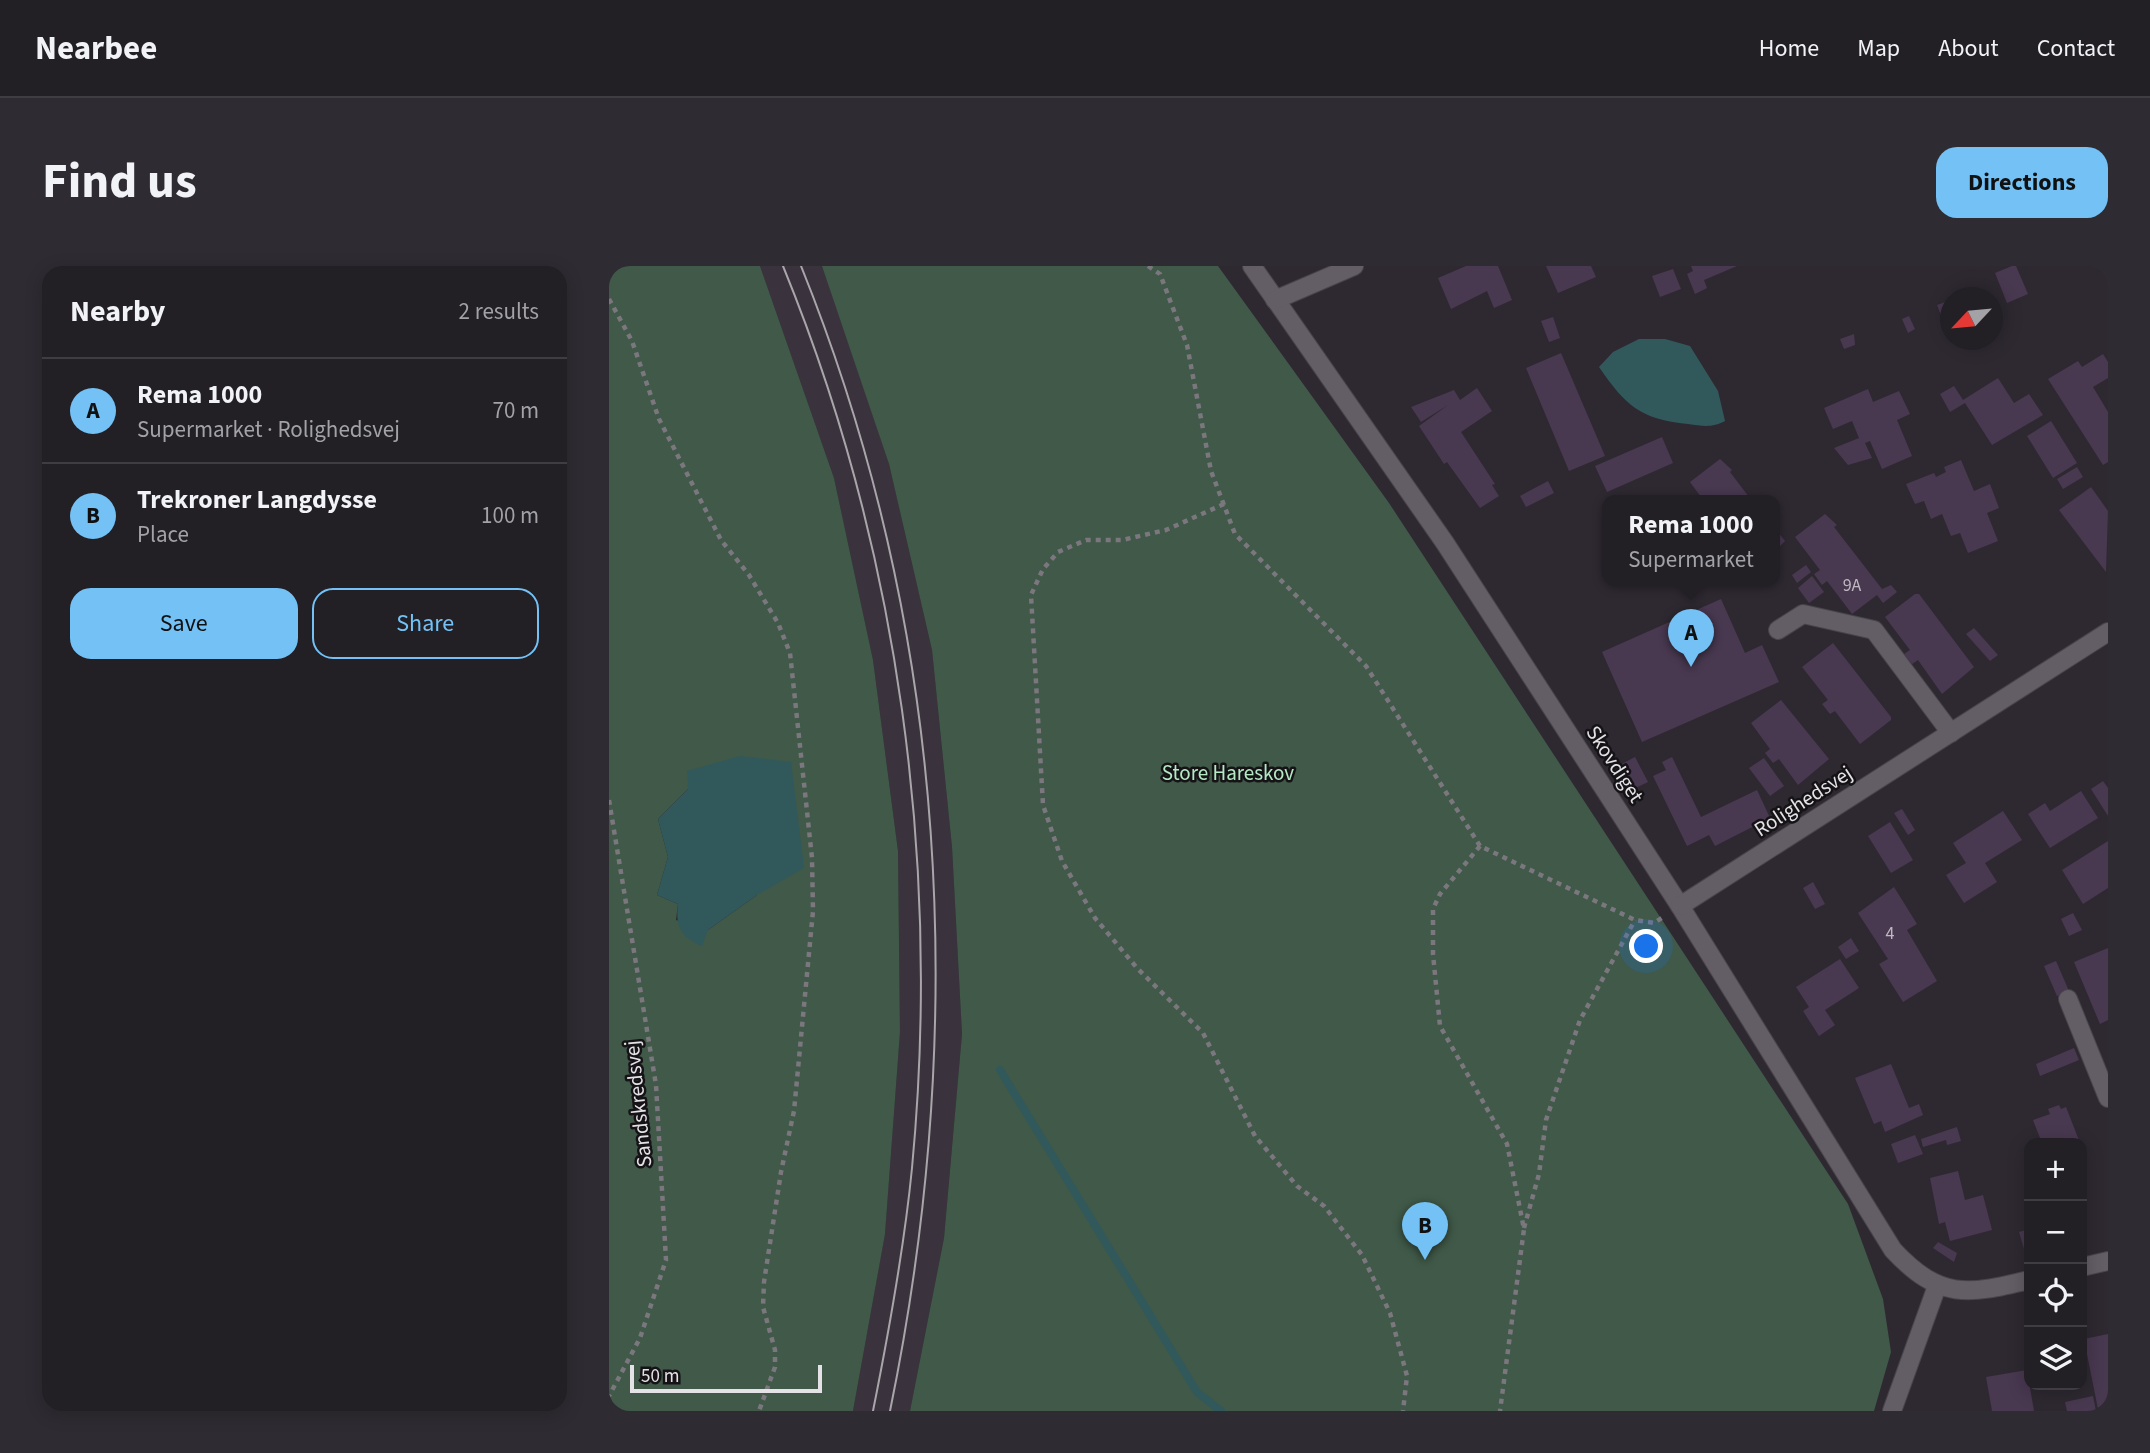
<!DOCTYPE html>
<html lang="en">
<head>
<meta charset="utf-8">
<style>
	:root { --surface:#221f25; --page:#2e2c32; --text:#f1f3f6; --muted:#a2a2a7; --line:#3f3d42; --accent:#73c1f5 }
	body { margin:0; font-family:"Source Sans 3",sans-serif; background:var(--page); color:var(--text) }
	.controls { position:absolute; right:21px; bottom:21px; display:grid; overflow:hidden; border-radius:14px; box-shadow:0 4px 18px #0003 }
	.controls button { width:63px; height:63px; display:grid; place-items:center; padding:0; border:0; border-bottom:2px solid var(--line); background:var(--surface); color:var(--text); font:35px sans-serif }
	.compass { position:absolute; left:1331px; top:21px; width:63px; height:63px; border-radius:50%; background:var(--surface); box-shadow:0 4px 18px #0003; rotate:244deg }
	.scale { position:absolute; left:21px; bottom:18px; width:192px; box-sizing:border-box; padding-left:7px; border:4px solid #e5e2e7; border-top:0; font-size:19px; line-height:24px; white-space:nowrap; color:#e5e2e7; -webkit-text-stroke:5px #151316; paint-order:stroke }
	.you { position:absolute; left:1038px; top:681px; width:24px; height:24px; margin:-18px; border:5px solid #fff; border-radius:50%; background:#1a73e8; box-shadow:0 0 0 10px #1a73e833 }
	.badge { display:grid; place-items:center; width:46px; height:46px; border-radius:50%; background:var(--accent); color:#111; font-size:23px; font-weight:700 }
	.pin { position:absolute; translate:-50% -58px; filter:drop-shadow(0 2px 4px #0008) }
	.pin::after { content:''; position:absolute; top:37px; width:24px; height:21px; background:inherit; clip-path:polygon(0 0,100% 0,50% 100%) }
	.popup { position:absolute; left:993px; top:229px; width:178px; height:91px; box-sizing:border-box; display:grid; place-content:center; border-radius:14px; background:var(--surface); filter:drop-shadow(0 2px 5px #0005); font-size:23px; white-space:nowrap; color:var(--muted) }
	.popup b { font-size:26px; color:var(--text) }
	.popup::after { content:''; position:absolute; left:50%; top:100%; margin-left:-14px; border:14px solid transparent; border-top-color:var(--surface) }
	.list { margin:0; padding:0; list-style:none }
	h2 { display:flex; justify-content:space-between; align-items:center; height:91px; margin:0; padding:0 28px; font-size:30px }
	h2 small { font-size:23px; font-weight:400; color:var(--muted) }
	.list li { display:grid; grid-template-columns:46px 1fr auto; gap:21px; align-items:center; box-sizing:border-box; height:105px; padding:0 28px; border-top:2px solid var(--line) }
	.list b { display:block; font-size:26px; white-space:nowrap }
	.list p { margin:0; font-size:23px; white-space:nowrap; color:var(--muted) }
	.list em { font-size:23px; font-style:normal; color:var(--muted) }
	.actions { display:flex; gap:14px; padding:21px 28px }
	.actions a { flex:1; padding:16px 0; border:2px solid var(--accent); border-radius:21px; text-align:center; font-size:24px; color:var(--accent) }
	.actions .main { background:var(--accent); color:#111 }
	.icon { flex:none; width:38px; height:38px; fill:none; stroke:currentColor; stroke-width:2; stroke-linecap:round; stroke-linejoin:round }
	.map { position:relative; flex:none; width:1499px; height:1145px; overflow:hidden; border-radius:21px }
	header { display:flex; align-items:center; gap:42px; box-sizing:border-box; height:98px; padding:0 35px; background:var(--surface); border-bottom:2px solid var(--line) }
	header strong { font-size:33px }
	nav { display:flex; gap:38px; margin-inline-start:auto; font-size:24px }
	.intro { display:flex; align-items:center; justify-content:space-between; box-sizing:border-box; height:168px; padding:0 42px }
	h1 { margin:0; font-size:49px }
	.button { padding:18px 32px; border-radius:21px; background:var(--accent); color:#111; font-size:24px; font-weight:700 }
	main { display:flex; gap:42px; padding:0 42px }
	aside { flex:1; background:var(--surface); border-radius:21px; box-shadow:0 4px 18px #0003 }
	.map>svg:first-child { display:block }
</style>
</head>
<body>
<header>
<strong>Nearbee</strong>
<nav><a>Home</a><a>Map</a><a>About</a><a>Contact</a></nav>
</header>
<div class="intro"><h1>Find us</h1><a class="button">Directions</a></div>
<main>
<aside>
<h2>Nearby<small>2 results</small></h2>
<ul class="list">
<li><span class="badge">A</span><div><b>Rema 1000</b><p>Supermarket · Rolighedsvej</p></div><em>70 m</em></li>
<li><span class="badge">B</span><div><b>Trekroner Langdysse</b><p>Place</p></div><em>100 m</em></li>
</ul>
<div class="actions"><a class="main">Save</a><a>Share</a></div>
</aside>
<div class="map">
<svg width="1499" height="1145" viewBox="0 0 1499 1145">
	<rect width="100%" height="100%" fill="#2e2931"/>
	<!-- built -->
	<polygon fill="#3a333e" points="151,0 213,0 218,10 280,198 323,384 343,581 353,768 335,972 301,1145 244,1145 276,967 291,766 289,585 264,394 225,212"/>
	<!-- green -->
	<g fill="#405948" fill-rule="evenodd">
		<path d="M0,0h151l74,212 39,182 25,191 2,181 -15,202 -32,177h-244zM79,523l69,106 -49,35 -32,-10 2,-16 -21,-9 11,-38 -10,-38z"/>
		<polygon points="213,0 609,0 780,237 1239,938 1274,1033 1282,1086 1265,1145 301,1145 335,972 353,768 343,581 323,384 280,198"/>
	</g>
	<!-- water -->
	<g fill="#31595b">
		<path d="M1030,73h26l25,7 28,45 7,30c-13,7 -22,5 -37,3 -48,-5 -62,-18 -89,-57l14,-15z"/>
		<path d="M131,490l51,6 13,106 -47,27 -49,35 -6,16c-21,-9 -27,-20 -24,-42l-21,-9 11,-38 -10,-38 30,-30 -1,-18z"/>
	</g>
	<g fill="none" stroke-linecap="round" stroke-linejoin="round">
		<!-- stream -->
		<polyline stroke="#31595b" stroke-width="8" points="391,804 588,1126 612,1145"/>
	</g>
	<!-- building -->
	<g fill="#483850">
		<polygon points="857,0 889,0 903,34 885,42 878,25 842,43 829,12"/>
		<polygon points="937,0 982,0 987,11 949,27"/>
		<polygon points="1082,0 1128,0 1095,14 1098,22 1086,28 1078,8 1084,5"/>
		<polygon points="1403,0 1407,0 1419,28 1398,37 1386,7"/>
		<polygon points="1064,3 1072,23 1051,31 1043,10"/>
		<polygon points="1339,35 1342,51 1334,54 1328,39"/>
		<polygon points="1300,50 1306,63 1299,67 1293,53"/>
		<polygon points="944,51 951,72 940,76 932,55"/>
		<polygon points="1245,68 1246,79 1235,83 1231,73"/>
		<polygon points="952,87 996,190 960,205 917,102"/>
		<polygon points="1494,88 1499,96 1499,112 1484,121 1499,146 1499,196 1494,199 1439,113 1469,95 1473,101"/>
		<polygon points="1389,112 1405,137 1420,128 1434,149 1383,179 1356,137 1341,146 1331,128 1345,120 1354,134"/>
		<polygon points="868,122 883,145 852,166 886,218 883,219 890,230 871,242 838,196 835,198 810,160 839,139 812,156 802,141 845,124 851,134"/>
		<polygon points="1259,123 1264,136 1290,125 1301,148 1288,154 1303,190 1273,203 1261,175 1256,177 1263,192 1239,199 1225,182 1250,172 1243,155 1224,163 1215,142"/>
		<polygon points="1442,155 1468,197 1444,212 1418,170"/>
		<polygon points="1053,171 1064,197 998,226 986,200"/>
		<polygon points="1111,193 1123,204 1121,206 1143,235 1095,235 1081,216"/>
		<polygon points="1352,194 1365,225 1381,218 1390,242 1378,247 1389,275 1359,287 1351,267 1342,270 1333,248 1322,253 1315,235 1306,238 1297,218 1325,207 1327,211 1337,206 1335,201"/>
		<polygon points="1468,201 1474,211 1454,223 1448,213"/>
		<polygon points="939,215 945,227 917,241 911,230"/>
		<polygon points="1482,221 1499,245 1497,306 1450,244"/>
		<polygon points="1216,248 1228,259 1225,261 1273,323 1282,319 1288,326 1274,337 1268,329 1243,348 1218,315 1213,319 1205,308 1211,304 1186,271"/>
		<polygon points="1166,262 1176,275 1166,285"/>
		<polygon points="1197,299 1202,306 1188,317 1183,309"/>
		<polygon points="1203,310 1215,326 1200,337 1189,322"/>
		<polygon points="1306,328 1310,328 1365,401 1333,428 1309,394 1303,398 1295,388 1301,384 1276,351"/>
		<polygon points="1112,333 1136,387 1153,379 1170,416 1033,476 993,386"/>
		<polygon points="1365,362 1389,389 1381,395 1357,368"/>
		<polygon points="1224,377 1282,451 1282,454 1251,478 1226,445 1221,448 1213,438 1219,434 1193,401"/>
		<polygon points="1172,434 1220,493 1189,519 1170,493 1164,497 1156,487 1161,483 1142,457"/>
		<polygon points="1026,491 1039,516 1020,525 1005,502"/>
		<polygon points="1063,491 1092,551 1148,524 1161,552 1106,580 1100,569 1078,580 1044,510 1057,504 1053,496"/>
		<polygon points="1155,492 1175,520 1161,530 1140,502"/>
		<polygon points="1494,515 1499,522 1499,550 1482,523"/>
		<polygon points="1472,525 1489,552 1441,582 1419,548 1436,537 1441,545"/>
		<polygon points="1293,543 1306,564 1299,569 1285,547"/>
		<polygon points="1394,545 1413,574 1376,597 1388,616 1355,637 1337,609 1357,597 1344,577"/>
		<polygon points="1281,556 1304,594 1282,607 1259,570"/>
		<polygon points="1499,575 1499,622 1474,638 1453,604"/>
		<polygon points="1204,616 1216,638 1206,643 1194,622"/>
		<polygon points="1285,621 1308,658 1298,664 1328,715 1294,736 1270,698 1279,693 1249,647"/>
		<polygon points="1464,647 1473,664 1460,670 1452,653"/>
		<polygon points="1242,672 1250,685 1237,693 1229,681"/>
		<polygon points="1499,682 1499,754 1491,758 1465,696"/>
		<polygon points="1231,693 1250,722 1216,744 1226,759 1210,770 1194,745 1200,741 1187,721"/>
		<polygon points="1447,695 1460,725 1448,730 1435,700"/>
		<polygon points="1465,782 1470,794 1431,810 1427,798"/>
		<polygon points="1282,798 1300,842 1310,838 1314,849 1276,866 1272,855 1265,858 1246,812"/>
		<polygon points="1450,839 1452,843 1457,841 1471,877 1433,877 1424,854 1441,848 1439,843"/>
		<polygon points="1348,861 1352,875 1338,879 1337,874 1314,881 1312,873"/>
		<polygon points="1306,869 1314,888 1289,897 1282,878"/>
		<polygon points="1349,905 1356,934 1374,929 1383,964 1341,975 1336,956 1330,958 1321,912"/>
		<polygon points="1420,963 1420,981 1415,983 1410,966"/>
		<polygon points="1329,976 1348,987 1345,996 1324,982"/>
		<polygon points="1499,1068 1499,1141 1489,1143 1475,1073"/>
		<polygon points="1418,1104 1425,1145 1383,1145 1377,1111"/>
		<polygon points="1484,1130 1487,1145 1458,1145 1456,1136"/>
	</g>
	<g fill="none" stroke-linecap="round" stroke-linejoin="round">
		<!-- minor casing -->
		<g stroke="#48444a" stroke-width="20">
			<g id="minor">
				<path d="M643,0l193,277 235,363 213,344c47,50 74,45 136,30"/>
				<polyline points="666,34 745,0"/>
				<polyline points="1169,364 1194,348 1265,364 1342,467"/>
				<polyline points="1071,640 1499,366"/>
				<polyline points="1459,733 1499,832"/>
				<polyline points="1473,1001 1499,995"/>
				<polyline points="1283,1145 1328,1020"/>
			</g>
		</g>
		<!-- path -->
		<g stroke="#7b777e" stroke-width="4.5" stroke-dasharray="5 5" stroke-linecap="butt">
			<polyline points="539,0 551,8 578,79 602,205 626,268 757,400 871,580 1026,654 1045,657 1056,650"/>
			<polyline points="0,33 23,75 50,153 112,274 140,309 169,357 181,387 203,592 204,645 185,845 172,906 155,1016 154,1041 166,1084 166,1101 150,1145"/>
			<polyline points="615,238 557,264 513,274 477,274 449,286 434,303 422,329 434,539 453,595 486,652 528,702 594,767 646,870 688,920 715,940 753,989 781,1047 798,1110 794,1145"/>
			<polyline points="0,534 47,819 57,994 31,1072 0,1130"/>
			<polyline points="871,580 831,628 824,643 824,688 831,760 898,878 915,963 891,1145"/>
			<polyline points="915,962 930,908 937,854 971,754 1026,654"/>
		</g>
		<!-- minor -->
		<use href="#minor" stroke="#635d66" stroke-width="18"/>
		<!-- tram -->
		<g stroke="#a9a5ab" stroke-width="2">
			<path d="M174,0c116,283 158,598 129,902 -8,82 -23,163 -39,243"/>
			<path d="M192,0c148,367 168,760 89,1145"/>
		</g>
	</g>
	<g text-anchor="middle" dominant-baseline="central" stroke-width="5" stroke-linejoin="round" paint-order="stroke">
		<!-- number labels -->
		<g font-size="18" fill="#beb8c1">
			<text x="1243" y="319">9A</text>
			<text x="1281" y="667">4</text>
		</g>
		<!-- street labels -->
		<g font-size="21" fill="#e5e2e7" stroke="#151316">
			<text transform="translate(1006 498) rotate(57)">Skovdiget</text>
			<text transform="translate(1194 535) rotate(-33)">Rolighedsvej</text>
			<text transform="translate(29 838) rotate(-96)">Sandskredsvej</text>
		</g>
		<!-- park labels -->
		<g font-size="21" fill="#b4e9c4" stroke="#151316">
			<text x="619" y="507">Store Hareskov</text>
		</g>
	</g>
</svg>
<div class="controls">
<button>+</button>
<button>−</button>
<button><svg class="icon" aria-label="locate" viewBox="0 0 24 24"><circle cx="12" cy="12" r="6"/><path d="M12 2v4M12 18v4M2 12h4M18 12h4"/></svg></button>
<button><svg class="icon" aria-label="layers" viewBox="0 0 24 24"><path d="M12 4l9 5-9 5-9-5zM3 14l9 5 9-5"/></svg></button>
</div>
<svg class="compass" viewBox="-18 -18 36 36"><path d="M0-13l5 13h-10z" fill="#e53935"/><path d="M0 13l5-13h-10z" fill="#a2a2a7"/></svg>
<div class="scale">50 m</div>
<div class="you"></div>
<div class="pin badge" style="left:1082px;top:401px">A</div>
<div class="popup"><b>Rema 1000</b>Supermarket</div>
<div class="pin badge" style="left:816px;top:994px">B</div>
</div>
</main>
</body>
</html>
